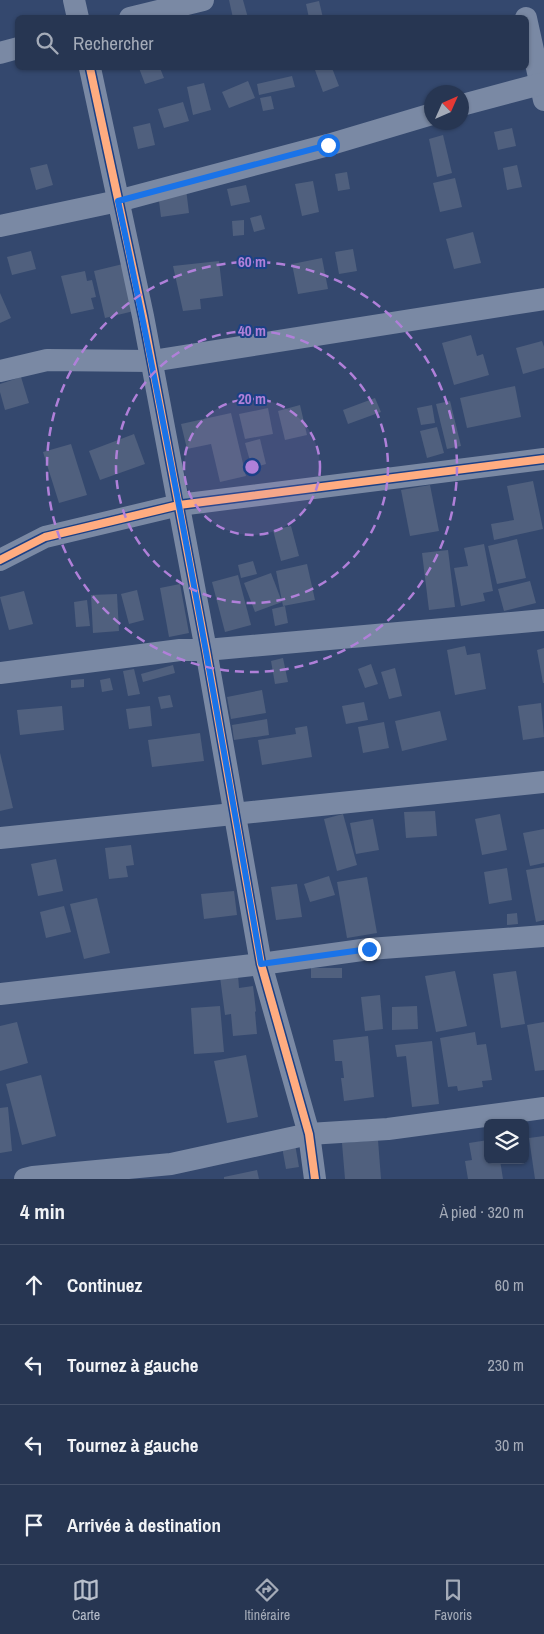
<!DOCTYPE html>
<html lang="fr">
<head>
<meta charset="utf-8">
<style>
	:root { --surface:#273652; --page:#33415c; --text:#f1f3f6; --muted:#a4abb8; --line:#435069; --accent:#b8bfcc }
	body { margin:0; font-family:"Archivo Narrow",sans-serif; background:var(--page); color:var(--text) }
	.controls { position:absolute; right:15px; bottom:15px; display:grid; overflow:hidden; border-radius:8px; box-shadow:0 1px 4px #0004 }
	.controls button { width:45px; height:45px; display:grid; place-items:center; padding:0; border:0; border-bottom:1px solid var(--line); background:var(--surface); color:var(--text); font:25px sans-serif }
	.compass { position:absolute; left:424px; top:85px; width:45px; height:45px; border-radius:50%; background:var(--surface); box-shadow:0 1px 4px #0004; rotate:45deg }
	.stop { position:absolute; width:15px; height:15px; margin:-11px; border:4px solid #1a73e8; border-radius:50%; background:#fff }
	.stop.end { background:#1a73e8; border-color:#fff; box-shadow:0 1px 5px #0008 }
	.list { margin:0; padding:0; list-style:none }
	h2 { display:flex; justify-content:space-between; align-items:center; height:65px; margin:0; padding:0 20px; font-size:21px }
	h2 small { font-size:16px; font-weight:400; color:var(--muted) }
	.list li { display:grid; grid-template-columns:32px 1fr auto; gap:15px; align-items:center; box-sizing:border-box; height:80px; padding:0 20px; border-top:1px solid var(--line) }
	.list b { display:block; font-size:19px; white-space:nowrap }
	.list em { font-size:16px; font-style:normal; color:var(--muted) }
	.icon { flex:none; width:28px; height:28px; fill:none; stroke:currentColor; stroke-width:2; stroke-linecap:round; stroke-linejoin:round }
	.map { position:relative; flex:none; width:544px; height:1179px; overflow:hidden }
	.search { position:absolute; background:var(--surface); box-shadow:0 1px 4px #0004; left:15px; right:15px; top:15px; height:55px; display:flex; align-items:center; gap:12px; box-sizing:border-box; padding:0 18px; border-radius:8px; color:var(--muted); font-size:19px }
	.sheet { height:385px; background:var(--surface) }
	nav { display:flex; justify-content:space-around; align-items:center; box-sizing:border-box; height:70px; border-top:1px solid var(--line); background:var(--surface); font-size:14px; color:var(--muted) }
	nav a { display:grid; justify-items:center; gap:2px }
	nav .on { color:var(--accent) }
	.map>svg:first-child { display:block }
</style>
</head>
<body>
<div class="map">
<svg width="544" height="1179" viewBox="0 0 544 1179">
	<rect width="100%" height="100%" fill="#34486e"/>
	<!-- building -->
	<g fill="#50607e">
		<polygon points="229,0 243,0 248,18 233,18"/>
		<polygon points="319,1 323,18 309,18 306,4"/>
		<polygon points="139,68 160,68 164,78 145,84"/>
		<polygon points="321,68 332,68 339,86 323,92 315,70"/>
		<polygon points="292,76 295,87 259,95 257,84"/>
		<polygon points="248,81 255,98 229,108 222,92"/>
		<polygon points="204,83 211,110 193,115 187,87"/>
		<polygon points="271,96 274,109 263,111 260,98"/>
		<polygon points="183,102 189,121 164,128 158,109"/>
		<polygon points="150,123 155,145 138,149 133,127"/>
		<polygon points="512,128 516,146 498,150 494,132"/>
		<polygon points="443,135 452,173 437,177 429,139"/>
		<polygon points="47,164 53,185 36,190 30,168"/>
		<polygon points="517,165 522,187 507,190 503,168"/>
		<polygon points="347,172 350,189 338,191 335,174"/>
		<polygon points="455,178 462,207 440,212 433,183"/>
		<polygon points="313,181 319,212 302,216 295,184"/>
		<polygon points="246,185 250,202 231,206 227,189"/>
		<polygon points="186,189 189,213 161,217 158,193"/>
		<polygon points="261,215 265,229 254,232 250,218"/>
		<polygon points="244,220 244,235 233,236 232,221"/>
		<polygon points="473,232 481,263 454,269 446,239"/>
		<polygon points="353,249 357,271 339,274 335,252"/>
		<polygon points="31,251 36,269 12,275 7,257"/>
		<polygon points="322,258 328,289 298,294 292,264"/>
		<polygon points="219,261 223,296 200,299 201,309 183,311 173,266"/>
		<polygon points="123,264 134,311 105,318 94,271"/>
		<polygon points="85,271 87,281 92,280 96,297 91,298 94,309 71,314 61,276"/>
		<polygon points="0,293 11,318 0,323"/>
		<polygon points="471,335 477,356 483,354 489,375 454,385 442,343"/>
		<polygon points="542,341 544,347 544,368 523,374 516,348"/>
		<polygon points="21,377 29,403 5,410 0,392 0,384"/>
		<polygon points="515,386 521,417 467,428 460,398"/>
		<polygon points="375,398 381,412 348,424 343,410"/>
		<polygon points="450,401 461,446 447,449 436,404"/>
		<polygon points="300,405 307,435 285,440 278,411"/>
		<polygon points="432,405 435,423 421,425 417,408"/>
		<polygon points="268,408 273,434 245,439 239,414"/>
		<polygon points="231,413 246,476 220,482 211,444 187,449 181,424"/>
		<polygon points="437,427 444,453 427,458 420,431"/>
		<polygon points="134,434 145,464 100,480 89,451"/>
		<polygon points="260,439 266,464 252,468 245,443"/>
		<polygon points="71,444 87,495 59,503 43,452"/>
		<polygon points="533,481 543,529 494,540 491,524 514,520 507,486"/>
		<polygon points="430,485 439,531 410,536 401,490"/>
		<polygon points="291,526 299,556 281,561 273,530"/>
		<polygon points="517,539 526,578 497,584 488,546"/>
		<polygon points="484,544 493,591 483,593 485,601 461,606 454,568 468,566 464,548"/>
		<polygon points="448,550 455,607 429,610 422,553"/>
		<polygon points="253,561 257,574 241,578 238,565"/>
		<polygon points="307,564 315,600 283,606 276,571"/>
		<polygon points="271,573 282,602 255,612 244,583"/>
		<polygon points="238,575 251,625 225,632 212,582"/>
		<polygon points="530,581 536,603 504,611 498,589"/>
		<polygon points="180,584 189,633 169,637 160,588"/>
		<polygon points="137,590 144,620 129,624 121,594"/>
		<polygon points="24,591 33,624 9,630 0,597"/>
		<polygon points="117,594 119,631 93,633 91,595"/>
		<polygon points="87,600 90,626 76,627 74,602"/>
		<polygon points="285,606 288,623 275,626 272,609"/>
		<polygon points="465,646 467,655 480,653 486,689 455,695 447,650"/>
		<polygon points="544,648 544,683 543,683 537,650"/>
		<polygon points="283,658 288,682 275,684 271,661"/>
		<polygon points="371,664 378,684 365,688 358,669"/>
		<polygon points="173,665 175,673 143,682 141,674"/>
		<polygon points="395,668 402,696 389,699 381,672"/>
		<polygon points="134,669 140,694 128,696 123,671"/>
		<polygon points="110,678 113,690 102,692 100,680"/>
		<polygon points="84,679 84,687 71,688 71,680"/>
		<polygon points="262,690 266,713 231,719 227,697"/>
		<polygon points="170,695 173,707 161,709 158,697"/>
		<polygon points="364,702 368,720 346,724 342,706"/>
		<polygon points="541,703 544,737 523,740 518,706"/>
		<polygon points="62,706 64,730 20,735 17,710"/>
		<polygon points="150,706 152,726 129,729 126,709"/>
		<polygon points="440,711 447,740 402,751 395,721"/>
		<polygon points="267,719 269,735 234,740 232,725"/>
		<polygon points="384,722 389,748 363,753 358,727"/>
		<polygon points="307,726 312,757 262,765 258,740 296,734 295,728"/>
		<polygon points="200,733 204,761 152,767 148,740"/>
		<polygon points="0,753 13,808 0,811"/>
		<polygon points="435,811 437,836 406,838 404,812"/>
		<polygon points="343,814 357,865 337,871 324,819"/>
		<polygon points="500,814 507,850 482,855 475,819"/>
		<polygon points="373,819 379,850 356,854 350,823"/>
		<polygon points="544,829 544,863 530,866 523,833"/>
		<polygon points="131,845 134,865 126,866 128,877 109,879 105,848"/>
		<polygon points="56,859 63,891 38,896 31,864"/>
		<polygon points="544,867 544,920 536,922 526,870"/>
		<polygon points="507,868 512,900 489,904 484,872"/>
		<polygon points="329,876 335,895 310,902 304,884"/>
		<polygon points="367,877 377,933 347,938 337,882"/>
		<polygon points="297,884 302,917 276,920 271,887"/>
		<polygon points="234,891 237,915 204,919 201,894"/>
		<polygon points="97,898 110,953 84,959 70,904"/>
		<polygon points="64,906 71,932 46,938 40,912"/>
		<polygon points="517,913 518,924 507,925 507,914"/>
		<rect x="311" y="968" width="31" height="10"/>
		<polygon points="455,971 467,1026 436,1032 425,976"/>
		<polygon points="516,971 525,1024 501,1028 493,974"/>
		<polygon points="238,975 239,988 253,986 256,1011 255,1012 257,1034 233,1036 231,1014 225,1015 220,977"/>
		<polygon points="380,995 383,1029 365,1031 361,997"/>
		<polygon points="220,1006 224,1052 194,1054 191,1008"/>
		<polygon points="417,1006 418,1029 392,1030 392,1007"/>
		<polygon points="17,1022 28,1063 0,1071 0,1026"/>
		<polygon points="544,1022 544,1070 535,1071 527,1025"/>
		<polygon points="475,1032 477,1045 486,1044 492,1080 482,1081 483,1087 458,1091 457,1086 448,1087 440,1038"/>
		<polygon points="368,1036 374,1097 344,1101 341,1078 344,1078 342,1061 335,1061 333,1040"/>
		<polygon points="432,1041 439,1104 412,1107 406,1056 397,1057 395,1045"/>
		<polygon points="246,1055 258,1117 227,1123 214,1061"/>
		<polygon points="41,1075 56,1136 22,1145 6,1084"/>
		<polygon points="8,1107 12,1151 0,1153 0,1108"/>
		<polygon points="544,1136 544,1179 535,1179 529,1138"/>
		<polygon points="378,1140 381,1179 345,1179 342,1143"/>
		<polygon points="488,1140 488,1160 500,1160 503,1179 468,1179 465,1161 472,1160 469,1143"/>
		<polygon points="295,1144 299,1167 286,1169 282,1147"/>
		<polygon points="257,1170 259,1179 224,1179 224,1177"/>
	</g>
	<g fill="none" stroke-linecap="round" stroke-linejoin="round">
		<!-- minor -->
		<g stroke="#7a89a4" stroke-width="22">
			<polyline points="74,0 78,18"/>
			<polyline points="130,18 203,0"/>
			<polyline points="526,18 544,100"/>
			<polyline points="0,53 18,48"/>
			<polyline points="90,68 143,316 206,650 261,964 309,1134 315,1179"/>
			<polyline points="462,105 544,83"/>
			<polyline points="0,226 118,201 328,145 432,114"/>
			<polyline points="0,371 47,360 152,361 544,299"/>
			<polyline points="0,560 45,537 179,505 544,459"/>
			<polyline points="0,673 180,650 206,650 544,620"/>
			<polyline points="0,838 544,782"/>
			<polyline points="0,994 261,964 369,949 544,936"/>
			<polyline points="25,1179 33,1177 171,1164 309,1134 388,1129 544,1108"/>
		</g>
		<!-- cycleway casing -->
		<g stroke="#1b4086" stroke-width="11">
			<g id="cycleway">
				<polyline points="90,68 143,316 206,650 261,964 309,1134 315,1179"/>
				<polyline points="0,560 45,537 179,505 544,459"/>
			</g>
		</g>
		<!-- cycleway -->
		<use href="#cycleway" stroke="#ffac80" stroke-width="8"/>
	</g>
	<g fill="none" stroke-linecap="round" stroke-linejoin="round">
		<!-- route -->
		<path stroke="#1a73e8" stroke-width="6" d="M328,145l-210,56c54,253 99,508 143,763l108,-15"/>
	</g>
	<!-- distance rings -->
	<circle cx="252" cy="467" r="68" fill="#b080d9" fill-opacity=".12"/>
	<g fill="none" stroke="#b080d9" stroke-width="2.5" stroke-dasharray="9 6">
		<circle cx="252" cy="467" r="68"/>
		<circle cx="252" cy="467" r="136"/>
		<circle cx="252" cy="467" r="205"/>
	</g>
	<circle cx="252" cy="467" r="8" fill="#b080d9" stroke="#1b4086" stroke-width="2.5"/>
	<g font-size="15" text-anchor="middle" font-weight="bold" fill="#b080d9" stroke="#1b4086" stroke-width="4" stroke-linejoin="round" paint-order="stroke">
		<text x="252" y="267">60 m</text>
		<text x="252" y="336">40 m</text>
		<text x="252" y="404">20 m</text>
	</g>
</svg>
<div class="controls">
<button><svg class="icon" aria-label="layers" viewBox="0 0 24 24"><path d="M12 4l9 5-9 5-9-5zM3 14l9 5 9-5"/></svg></button>
</div>
<svg class="compass" viewBox="-18 -18 36 36"><path d="M0-13l5 13h-10z" fill="#e53935"/><path d="M0 13l5-13h-10z" fill="#a4abb8"/></svg>
<div class="stop" style="left:328px;top:145px"></div>
<div class="stop end" style="left:369px;top:949px"></div>
<div class="search"><svg class="icon" aria-label="search" viewBox="0 0 24 24"><circle cx="10" cy="10" r="6"/><path d="M15 15l6 6"/></svg>Rechercher</div>
</div>
<section class="sheet">
<h2>4 min<small>À pied · 320 m</small></h2>
<ul class="list">
<li><svg class="icon" aria-label="ahead" viewBox="0 0 24 24"><path d="M12 20V5M6 11l6-6 6 6"/></svg><div><b>Continuez</b></div><em>60 m</em></li>
<li><svg class="icon" aria-label="left" viewBox="0 0 24 24"><path d="M17 20v-9H6M10 6l-5 5 5 5"/></svg><div><b>Tournez à gauche</b></div><em>230 m</em></li>
<li><svg class="icon" aria-label="left" viewBox="0 0 24 24"><path d="M17 20v-9H6M10 6l-5 5 5 5"/></svg><div><b>Tournez à gauche</b></div><em>30 m</em></li>
<li><svg class="icon" aria-label="arrive" viewBox="0 0 24 24"><path d="M6 21V4h12l-3 4 3 4H6"/></svg><div><b>Arrivée à destination</b></div></li>
</ul>
</section>
<nav>
<a class="on"><svg class="icon" aria-label="map" viewBox="0 0 24 24"><path d="M3 6l6-2 6 2 6-2v14l-6 2-6-2-6 2zM9 4v14M15 6v14"/></svg>Carte</a>
<a><svg class="icon" aria-label="directions" viewBox="0 0 24 24"><path d="M12 3l9 9-9 9-9-9zM9 14v-3h6M13 9l2 2-2 2"/></svg>Itinéraire</a>
<a><svg class="icon" aria-label="saved" viewBox="0 0 24 24"><path d="M7 4h10v16l-5-4-5 4z"/></svg>Favoris</a>
</nav>
</body>
</html>
